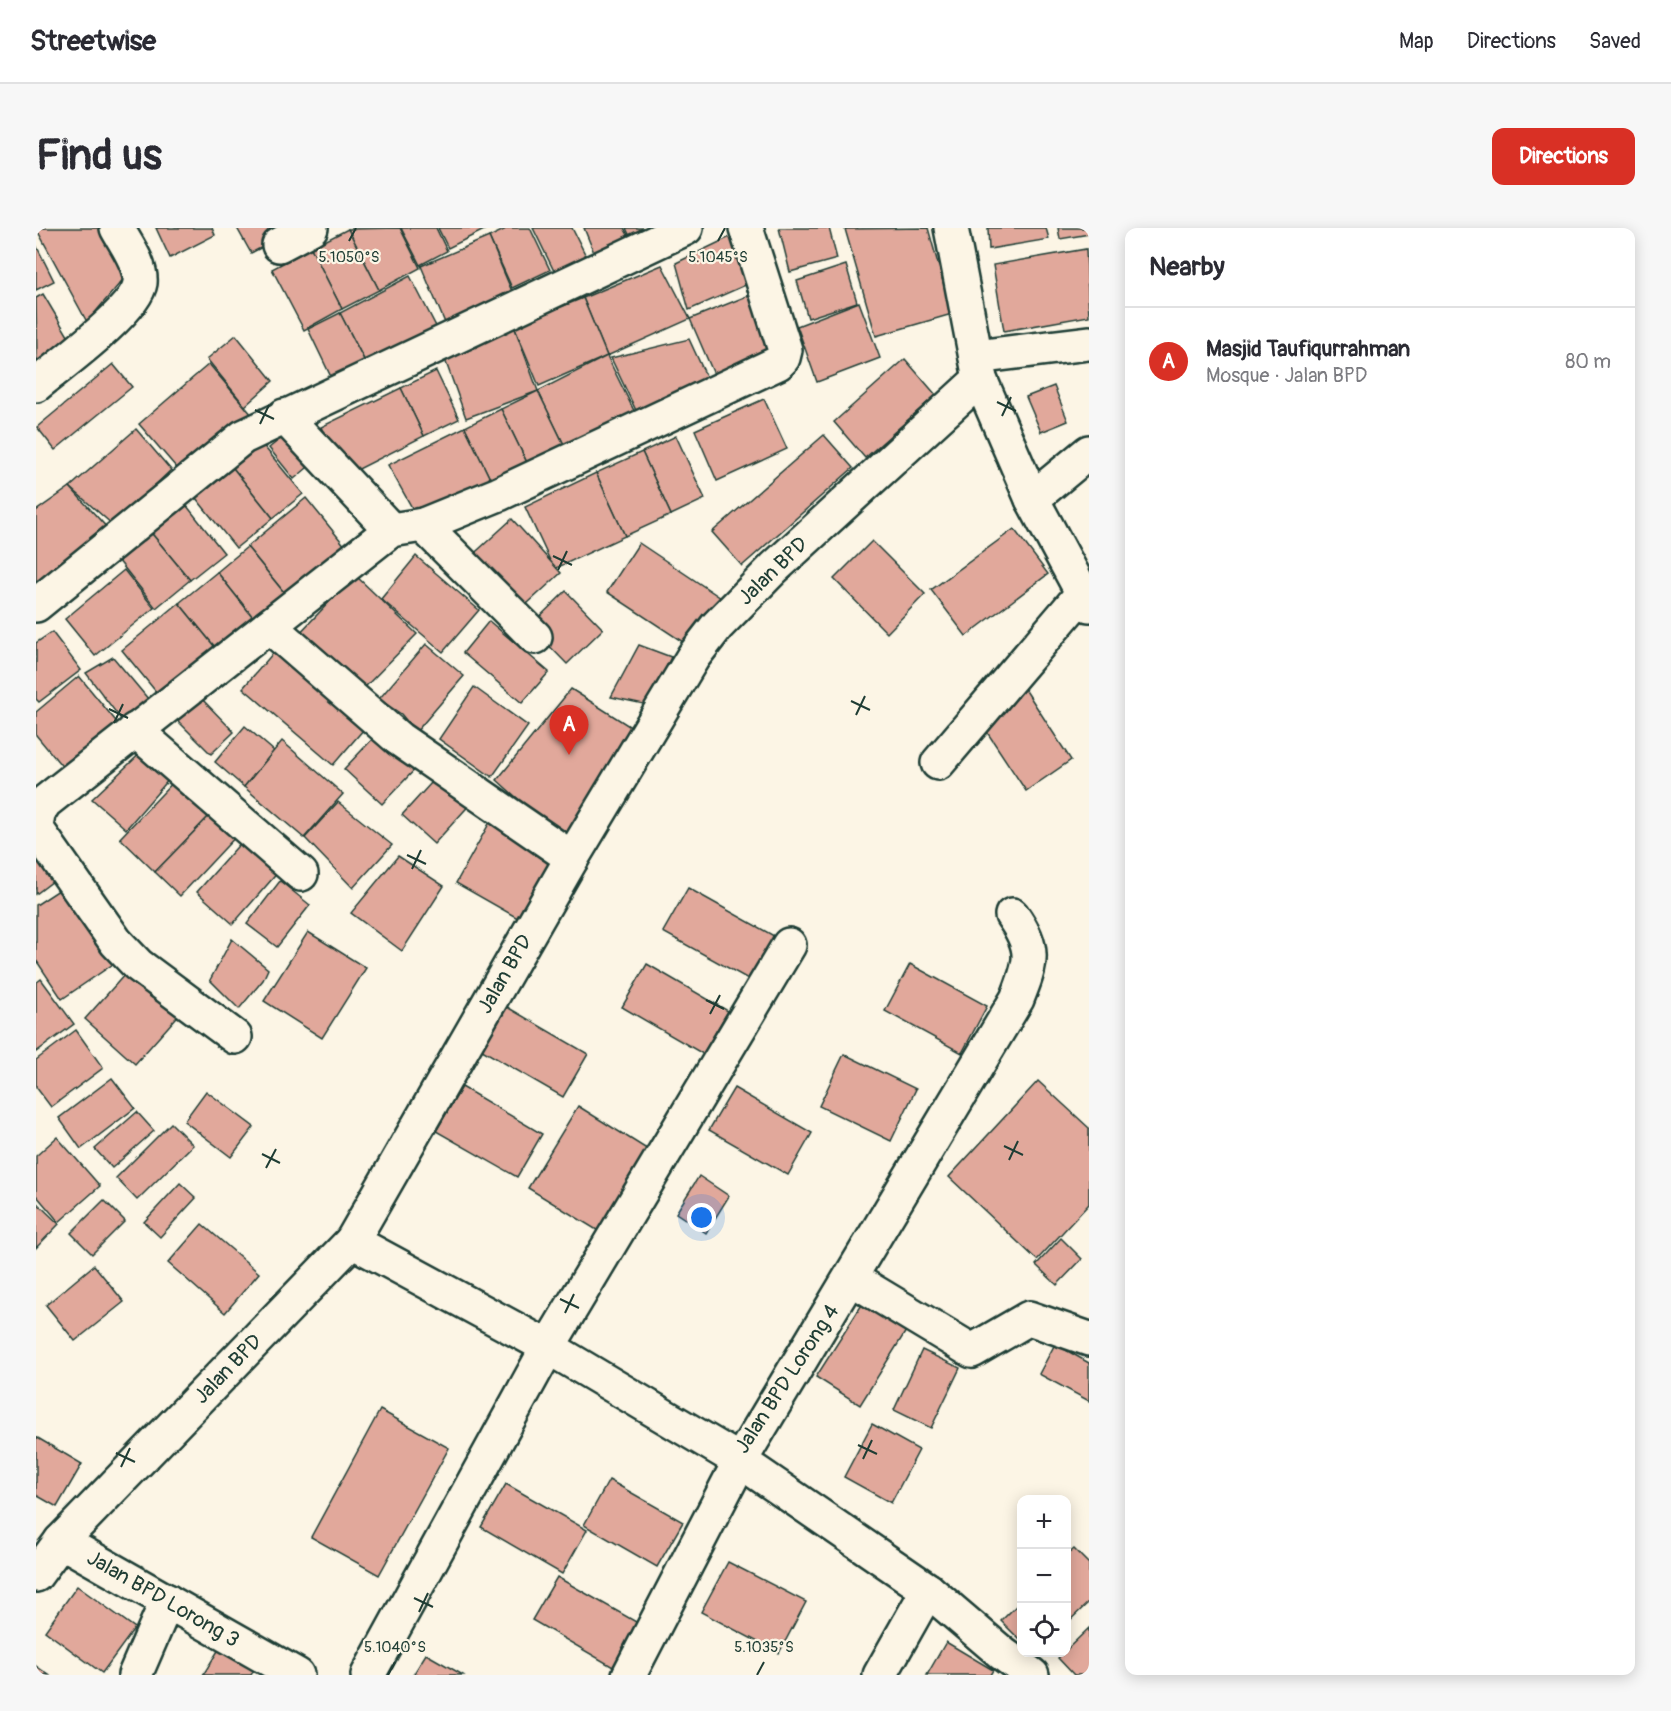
<!DOCTYPE html>
<html lang="en">
<head>
<meta charset="utf-8">
<style>
	:root { --surface:#fff; --page:#f7f7f7; --text:#2b2b33; --muted:#7c7c81; --line:#e1e1e2; --accent:#d93025 }
	body { margin:0; font-family:Pangolin,sans-serif; background:var(--page); color:var(--text) }
	.controls { position:absolute; right:18px; bottom:18px; display:grid; overflow:hidden; border-radius:12px; box-shadow:0 3px 15px #0003 }
	.controls button { width:54px; height:54px; display:grid; place-items:center; padding:0; border:0; border-bottom:2px solid var(--line); background:var(--surface); color:var(--text); font:30px sans-serif }
	.you { position:absolute; left:666px; top:990px; width:21px; height:21px; margin:-15px; border:4px solid #fff; border-radius:50%; background:#1a73e8; box-shadow:0 0 0 9px #1a73e833 }
	.badge { display:grid; place-items:center; width:39px; height:39px; border-radius:50%; background:var(--accent); color:#fff; font-size:20px; font-weight:700 }
	.pin { position:absolute; translate:-50% -50px; filter:drop-shadow(0 2px 3px #0008) }
	.pin::after { content:''; position:absolute; top:32px; width:21px; height:18px; background:inherit; clip-path:polygon(0 0,100% 0,50% 100%) }
	.list { margin:0; padding:0; list-style:none }
	h2 { display:flex; justify-content:space-between; align-items:center; height:78px; margin:0; padding:0 24px; font-size:26px }
	h2 small { font-size:20px; font-weight:400; color:var(--muted) }
	.list li { display:grid; grid-template-columns:39px 1fr auto; gap:18px; align-items:center; box-sizing:border-box; height:108px; padding:0 24px; border-top:2px solid var(--line) }
	.list b { display:block; font-size:22px; white-space:nowrap }
	.list p { margin:0; font-size:20px; white-space:nowrap; color:var(--muted) }
	.list em { font-size:20px; font-style:normal; color:var(--muted) }
	.icon { flex:none; width:33px; height:33px; fill:none; stroke:currentColor; stroke-width:2; stroke-linecap:round; stroke-linejoin:round }
	.map { position:relative; flex:none; width:1053px; height:1447px; overflow:hidden; border-radius:12px }
	header { display:flex; align-items:center; gap:36px; box-sizing:border-box; height:84px; padding:0 30px; background:var(--surface); border-bottom:2px solid var(--line) }
	header strong { font-size:28px }
	nav { display:flex; gap:33px; margin-inline-start:auto; font-size:21px }
	.intro { display:flex; align-items:center; justify-content:space-between; box-sizing:border-box; height:144px; padding:0 36px }
	h1 { margin:0; font-size:42px }
	.button { padding:15px 27px; border-radius:12px; background:var(--accent); color:#fff; font-size:21px; font-weight:700 }
	main { display:flex; gap:36px; padding:0 36px }
	aside { flex:1; background:var(--surface); border-radius:12px; box-shadow:0 3px 15px #0003 }
	.map>svg:first-child { display:block }
</style>
</head>
<body>
<header>
<strong>Streetwise</strong>
<nav><a>Map</a><a>Directions</a><a>Saved</a></nav>
</header>
<div class="intro"><h1>Find us</h1><a class="button">Directions</a></div>
<main>
<div class="map">
<svg width="1053" height="1447" viewBox="0 0 1053 1447">
	<rect width="100%" height="100%" fill="#fcf5e5"/>
	<filter id="ink" filterUnits="userSpaceOnUse"><feTurbulence type="fractalNoise" baseFrequency=".0167" numOctaves="2"/><feDisplacementMap in="SourceGraphic" scale="12" xChannelSelector="R" yChannelSelector="G"/><feConvolveMatrix kernelMatrix="1 2 1 2 8 2 1 2 1" color-interpolation-filters="sRGB"/></filter>
	<g filter="url(#ink)">
		<!-- building -->
		<g fill="#e1a89b" stroke="#1f3d34" stroke-width="1.5">
			<polygon points="0,0 65,0 90,48 51,94"/>
			<polygon points="120,0 176,0 179,7 134,30"/>
			<polygon points="201,0 239,0 244,10 215,25"/>
			<polygon points="364,0 384,40 343,62 312,1"/>
			<polygon points="365,0 400,0 411,23 384,37"/>
			<polygon points="402,0 452,0 412,20"/>
			<polygon points="472,0 494,0 514,42 476,60 453,9"/>
			<polygon points="497,0 536,0 551,30 519,45"/>
			<polygon points="548,0 588,0 600,21 563,37"/>
			<polygon points="590,0 630,0 600,21"/>
			<polygon points="743,0 793,0 801,31 754,44"/>
			<polygon points="892,0 916,86 840,108 809,1"/>
			<polygon points="952,0 1010,0 1013,11 953,21"/>
			<polygon points="1022,0 1053,0 1053,6 1024,11"/>
			<polygon points="312,1 343,62 306,81 275,20"/>
			<polygon points="696,8 719,53 653,82 640,35"/>
			<polygon points="453,9 480,73 412,102 385,38"/>
			<polygon points="0,17 18,53 0,62"/>
			<polygon points="275,20 306,81 268,102 236,41"/>
			<polygon points="1050,21 1053,88 968,103 957,37"/>
			<polygon points="626,37 654,91 571,128 547,70"/>
			<polygon points="810,37 821,74 772,90 761,53"/>
			<polygon points="374,48 406,110 336,147 304,85"/>
			<polygon points="726,62 737,122 680,151 654,91"/>
			<polygon points="7,66 35,113 1,133 0,70"/>
			<polygon points="547,70 571,128 503,158 478,98"/>
			<polygon points="823,74 844,130 781,154 761,98"/>
			<polygon points="304,85 330,136 297,153 272,101"/>
			<polygon points="478,98 502,163 430,190 407,126"/>
			<polygon points="200,107 237,153 209,178 171,131"/>
			<polygon points="653,111 676,161 606,195 575,130"/>
			<polygon points="571,128 603,193 533,227 502,163"/>
			<polygon points="869,131 900,167 829,230 798,194"/>
			<polygon points="77,136 96,159 19,222 1,199"/>
			<polygon points="173,136 216,187 146,246 103,196"/>
			<polygon points="400,143 423,191 388,208 365,160"/>
			<polygon points="1018,158 1032,193 1005,204 990,169"/>
			<polygon points="365,160 388,208 309,248 285,199"/>
			<polygon points="502,163 533,227 496,245 465,181"/>
			<polygon points="728,171 751,221 681,253 659,202"/>
			<polygon points="465,181 496,245 460,263 429,199"/>
			<polygon points="429,199 460,263 384,294 352,237"/>
			<polygon points="100,201 135,242 77,297 34,259"/>
			<polygon points="253,204 277,235 258,251 233,220"/>
			<polygon points="788,207 817,240 706,338 676,304"/>
			<polygon points="640,208 669,271 635,287 606,224"/>
			<polygon points="226,216 267,266 237,290 197,240"/>
			<polygon points="606,224 635,287 589,308 560,245"/>
			<polygon points="197,240 237,290 200,320 160,270"/>
			<polygon points="560,245 589,308 518,341 489,279"/>
			<polygon points="34,259 74,303 0,357 0,283"/>
			<polygon points="270,270 314,324 255,373 211,319"/>
			<polygon points="147,273 188,325 154,352 112,301"/>
			<polygon points="476,291 525,345 481,385 431,332"/>
			<polygon points="112,301 154,352 120,380 79,328"/>
			<polygon points="978,301 1012,346 930,408 895,362"/>
			<polygon points="836,313 889,366 851,405 798,351"/>
			<polygon points="603,315 691,374 659,422 571,364"/>
			<polygon points="211,319 255,373 224,398 181,344"/>
			<polygon points="380,328 443,382 407,424 345,371"/>
			<polygon points="88,342 118,380 59,428 29,391"/>
			<polygon points="181,344 224,398 187,429 143,375"/>
			<polygon points="319,347 381,406 329,459 259,410"/>
			<polygon points="530,363 567,401 531,436 494,398"/>
			<polygon points="143,375 187,429 130,476 86,422"/>
			<polygon points="453,393 513,444 486,475 427,425"/>
			<polygon points="16,404 45,442 3,474 0,471 0,415"/>
			<polygon points="390,416 428,448 380,504 365,486 343,471"/>
			<polygon points="244,417 334,494 297,537 207,460"/>
			<polygon points="603,417 635,429 612,477 575,469"/>
			<polygon points="77,429 113,472 87,494 50,445"/>
			<polygon points="43,448 88,503 34,548 0,507 0,484"/>
			<polygon points="987,458 1035,532 990,563 941,489"/>
			<polygon points="438,459 492,498 456,549 403,511"/>
			<polygon points="535,461 601,503 532,616 461,552"/>
			<polygon points="164,469 198,504 175,526 141,492"/>
			<polygon points="209,498 238,523 208,559 179,534"/>
			<polygon points="346,501 384,536 346,576 308,541"/>
			<polygon points="246,513 307,566 268,610 208,559"/>
			<polygon points="112,518 141,542 90,601 56,571"/>
			<polygon points="406,543 438,572 398,616 366,587"/>
			<polygon points="144,547 180,581 119,644 84,610"/>
			<polygon points="302,574 356,617 317,660 269,610"/>
			<polygon points="180,581 204,604 144,668 119,644"/>
			<polygon points="459,585 517,639 487,693 420,655"/>
			<polygon points="208,611 244,642 197,696 161,664"/>
			<polygon points="362,628 408,658 366,723 315,685"/>
			<polygon points="2,632 17,653 0,666 0,633"/>
			<polygon points="244,653 274,677 241,719 211,696"/>
			<polygon points="32,656 83,732 26,771 0,732 0,677"/>
			<polygon points="652,660 738,708 714,752 627,704"/>
			<polygon points="272,704 330,740 286,810 228,773"/>
			<polygon points="196,711 232,741 227,752 203,781 174,752"/>
			<polygon points="98,736 148,781 99,836 49,791"/>
			<polygon points="611,736 692,783 667,826 586,779"/>
			<polygon points="874,736 951,778 926,825 849,783"/>
			<polygon points="5,751 38,796 0,824 0,755"/>
			<polygon points="471,779 552,826 527,869 446,822"/>
			<polygon points="40,802 67,840 15,879 0,859 0,832"/>
			<polygon points="808,826 880,861 855,913 783,878"/>
			<polygon points="76,850 99,880 45,921 23,890"/>
			<polygon points="1002,853 1053,900 1053,976 1001,1032 913,949"/>
			<polygon points="426,859 506,906 481,949 400,903"/>
			<polygon points="698,860 776,905 752,947 673,902"/>
			<polygon points="170,863 218,899 195,929 148,893"/>
			<polygon points="542,878 614,923 564,1004 492,960"/>
			<polygon points="101,884 118,903 76,940 59,921"/>
			<polygon points="135,895 157,917 101,972 80,950"/>
			<polygon points="21,909 64,958 23,994 0,967 0,928"/>
			<polygon points="663,948 693,968 670,1005 640,985"/>
			<polygon points="144,955 160,970 124,1009 108,994"/>
			<polygon points="68,972 89,993 56,1026 35,1005"/>
			<polygon points="0,974 23,996 0,1020"/>
			<polygon points="166,996 223,1045 189,1085 132,1035"/>
			<polygon points="1025,1010 1046,1031 1021,1057 1000,1037"/>
			<polygon points="58,1037 88,1074 39,1113 10,1077"/>
			<polygon points="827,1075 870,1103 824,1177 780,1149"/>
			<polygon points="1019,1116 1053,1135 1053,1173 1003,1146"/>
			<polygon points="886,1122 924,1140 895,1200 858,1182"/>
			<polygon points="344,1182 413,1220 343,1347 275,1309"/>
			<polygon points="836,1196 883,1222 855,1275 808,1249"/>
			<polygon points="0,1209 46,1236 21,1279 0,1267"/>
			<polygon points="573,1252 647,1294 621,1339 548,1297"/>
			<polygon points="470,1256 551,1302 526,1346 445,1299"/>
			<polygon points="1038,1321 1053,1336 1053,1374 1030,1396 1030,1328"/>
			<polygon points="692,1334 770,1374 743,1425 665,1384"/>
			<polygon points="521,1349 602,1395 577,1439 496,1392"/>
			<polygon points="41,1358 99,1400 66,1445 9,1403"/>
			<polygon points="986,1372 986,1414 965,1393"/>
			<polygon points="1053,1400 1053,1447 1038,1447 1022,1430"/>
			<polygon points="910,1414 957,1442 954,1447 891,1447"/>
			<polygon points="183,1421 218,1442 215,1447 167,1447"/>
			<polygon points="390,1426 427,1447 377,1447"/>
			<polygon points="0,1438 13,1447 0,1447"/>
		</g>
		<g fill="none" stroke-linecap="round" stroke-linejoin="round">
			<!-- minor casing -->
			<g stroke="#1f3d34" stroke-width="38">
				<g id="minor">
					<polyline points="915,0 944,151 996,271 1053,377"/>
					<polyline points="243,17 275,0"/>
					<polyline points="940,129 1053,115"/>
					<path d="M0,157c23,-19 100,-75 104,-102 2,-18 -15,-40 -23,-55"/>
					<polyline points="248,188 355,302"/>
					<polyline points="996,271 1053,224"/>
					<polyline points="387,297 499,409"/>
					<polyline points="0,377 207,209 650,0"/>
					<polyline points="233,398 363,511 536,630"/>
					<polyline points="99,502 265,646"/>
					<polyline points="902,535 1046,366"/>
					<polyline points="199,809 102,737 80,714 0,600 2,585 9,574 355,302 387,297 463,266 742,135 747,130 749,122 710,0"/>
					<path d="M316,1013l196,106 192,114 277,-462c15,-37 19,-50 -5,-84"/>
					<polyline points="823,1055 936,1123 993,1090 1053,1111"/>
					<polyline points="25,1313 261,1447"/>
					<polyline points="0,1347 25,1313 316,1013 536,630 657,429 681,398 738,340 944,151"/>
					<polyline points="99,1447 131,1373"/>
					<polyline points="332,1447 512,1119 753,717"/>
					<polyline points="593,1447 704,1233 892,1362 967,1426 996,1447"/>
					<polyline points="844,1447 892,1362"/>
				</g>
			</g>
			<!-- minor -->
			<use href="#minor" stroke="#fcf5e5" stroke-width="33"/>
		</g>
	</g>
	<!-- ticks -->
	<path fill="none" stroke="#1f3d34" stroke-width="2" d="M313,13l7,-13M682,13l7,-13M961,174l19,9M219,182l19,9M966,188l9,-19M224,196l9,-19M517,328l19,9M522,342l9,-19M815,473l19,9M73,481l19,9M820,487l9,-19M78,495l9,-19M371,627l19,9M376,641l9,-19M670,772l18,9M674,786l10,-19M968,918l19,9M226,926l18,9M973,932l9,-19M230,940l10,-19M524,1071l19,9M529,1085l9,-19M822,1217l19,9M80,1225l19,9M827,1231l9,-19M85,1239l9,-19M378,1370l19,9M383,1384l9,-19M352,1447l7,-13M721,1447l7,-13"/>
	<g text-anchor="middle" dominant-baseline="central" stroke-width="4.5" stroke-linejoin="round" paint-order="stroke">
		<!-- street labels -->
		<g font-size="21" fill="#1f3d34" stroke="#fcf5e5">
			<text transform="translate(737 343) rotate(-44)">Jalan BPD</text>
			<text transform="translate(469 746) rotate(-60)">Jalan BPD</text>
			<text transform="translate(192 1141) rotate(-46)">Jalan BPD</text>
			<text transform="translate(751 1151) rotate(-57)">Jalan BPD Lorong 4</text>
			<text transform="translate(127 1371) rotate(30)">Jalan BPD Lorong 3</text>
		</g>
	</g>
	<g font-size="15" text-anchor="middle" fill="#1f3d34" stroke="#fcf5e5" stroke-width="4.5" stroke-linejoin="round" paint-order="stroke">
		<text x="313" y="34">5.1050°S</text>
		<text x="682" y="34">5.1045°S</text>
		<text x="359" y="1424">5.1040°S</text>
		<text x="728" y="1424">5.1035°S</text>
	</g>
</svg>
<div class="controls">
<button>+</button>
<button>−</button>
<button><svg class="icon" aria-label="locate" viewBox="0 0 24 24"><circle cx="12" cy="12" r="6"/><path d="M12 2v4M12 18v4M2 12h4M18 12h4"/></svg></button>
</div>
<div class="you"></div>
<div class="pin badge" style="left:533px;top:527px">A</div>
</div>
<aside>
<h2>Nearby<small></small></h2>
<ul class="list">
<li><span class="badge">A</span><div><b>Masjid Taufiqurrahman</b><p>Mosque · Jalan BPD</p></div><em>80 m</em></li>
</ul>
</aside>
</main>
</body>
</html>
